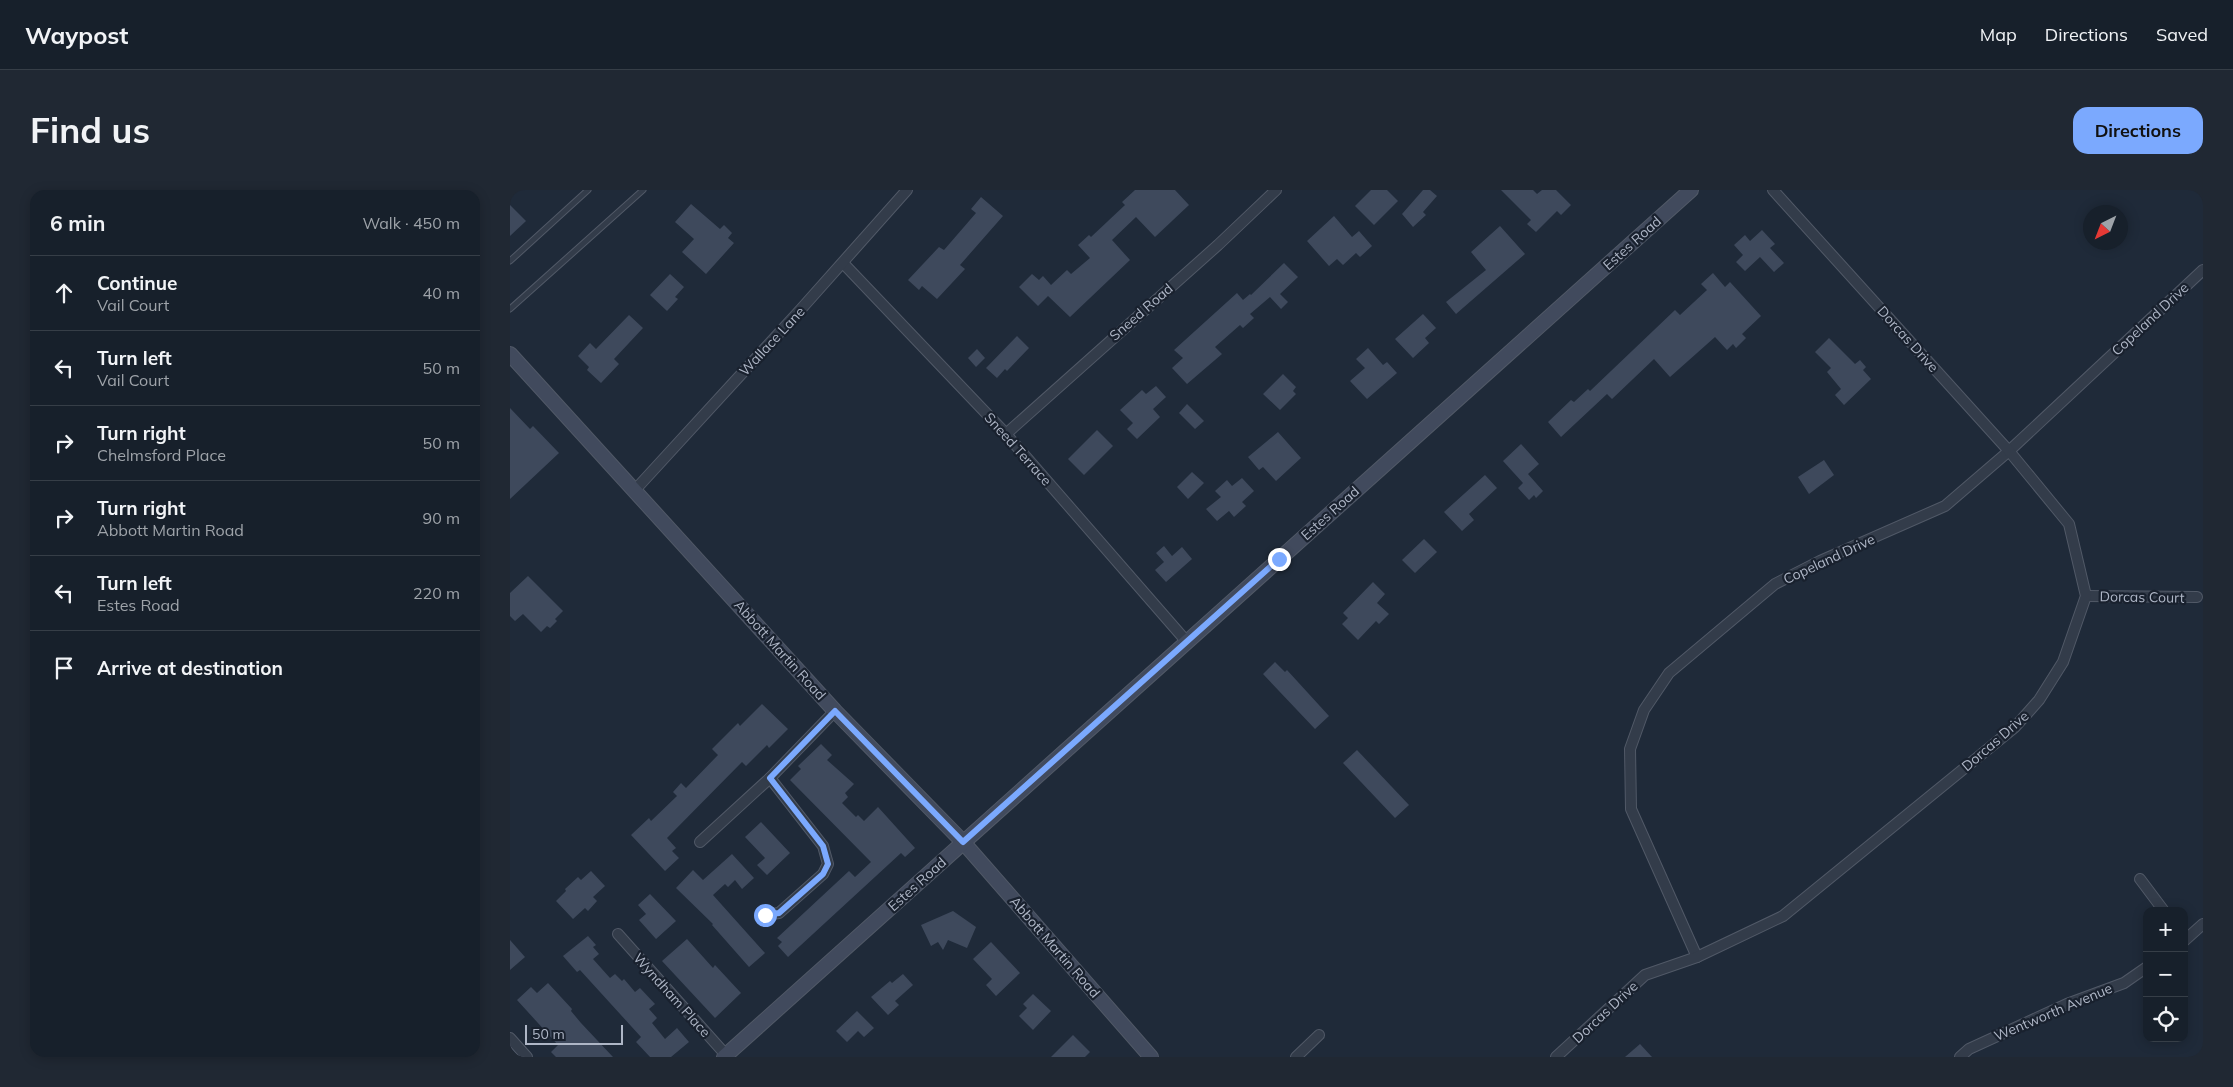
<!DOCTYPE html>
<html lang="en">
<head>
<meta charset="utf-8">
<style>
	:root { --surface:#17202b; --page:#202833; --text:#f1f3f6; --muted:#9ea3a9; --line:#363e47; --accent:#7ba9fe }
	body { margin:0; font-family:Mulish,sans-serif; background:var(--page); color:var(--text) }
	.controls { position:absolute; right:15px; bottom:15px; display:grid; overflow:hidden; border-radius:10px; box-shadow:0 2px 12px #0003 }
	.controls button { width:45px; height:45px; display:grid; place-items:center; padding:0; border:0; border-bottom:1px solid var(--line); background:var(--surface); color:var(--text); font:25px sans-serif }
	.compass { position:absolute; left:1573px; top:15px; width:45px; height:45px; border-radius:50%; background:var(--surface); box-shadow:0 2px 12px #0003; rotate:222deg }
	.scale { position:absolute; left:15px; bottom:12px; width:98px; box-sizing:border-box; padding-left:5px; border:2px solid #aeb6c6; border-top:0; font-size:14px; line-height:18px; white-space:nowrap; color:#aeb6c6; -webkit-text-stroke:4px #19212e; paint-order:stroke }
	.stop { position:absolute; width:15px; height:15px; margin:-11px; border:4px solid #7ba9fe; border-radius:50%; background:#fff }
	.stop.end { background:#7ba9fe; border-color:#fff; box-shadow:0 1px 5px #0008 }
	.list { margin:0; padding:0; list-style:none }
	h2 { display:flex; justify-content:space-between; align-items:center; height:65px; margin:0; padding:0 20px; font-size:21px }
	h2 small { font-size:16px; font-weight:400; color:var(--muted) }
	.list li { display:grid; grid-template-columns:32px 1fr auto; gap:15px; align-items:center; box-sizing:border-box; height:75px; padding:0 20px; border-top:1px solid var(--line) }
	.list b { display:block; font-size:19px; white-space:nowrap }
	.list p { margin:0; font-size:16px; white-space:nowrap; color:var(--muted) }
	.list em { font-size:16px; font-style:normal; color:var(--muted) }
	.icon { flex:none; width:28px; height:28px; fill:none; stroke:currentColor; stroke-width:2; stroke-linecap:round; stroke-linejoin:round }
	.map { position:relative; flex:none; width:1693px; height:867px; overflow:hidden; border-radius:15px }
	header { display:flex; align-items:center; gap:30px; box-sizing:border-box; height:70px; padding:0 25px; background:var(--surface); border-bottom:1px solid var(--line) }
	header strong { font-size:24px }
	nav { display:flex; gap:28px; margin-inline-start:auto; font-size:18px }
	.intro { display:flex; align-items:center; justify-content:space-between; box-sizing:border-box; height:120px; padding:0 30px }
	h1 { margin:0; font-size:35px }
	.button { padding:12px 22px; border-radius:15px; background:var(--accent); color:#111; font-size:18px; font-weight:700 }
	main { display:flex; gap:30px; padding:0 30px }
	aside { flex:1; background:var(--surface); border-radius:15px; box-shadow:0 2px 12px #0003 }
	.map>svg:first-child { display:block }
</style>
</head>
<body>
<header>
<strong>Waypost</strong>
<nav><a>Map</a><a>Directions</a><a>Saved</a></nav>
</header>
<div class="intro"><h1>Find us</h1><a class="button">Directions</a></div>
<main>
<aside>
<h2>6 min<small>Walk · 450 m</small></h2>
<ul class="list">
<li><svg class="icon" aria-label="ahead" viewBox="0 0 24 24"><path d="M12 20V5M6 11l6-6 6 6"/></svg><div><b>Continue</b><p>Vail Court</p></div><em>40 m</em></li>
<li><svg class="icon" aria-label="left" viewBox="0 0 24 24"><path d="M17 20v-9H6M10 6l-5 5 5 5"/></svg><div><b>Turn left</b><p>Vail Court</p></div><em>50 m</em></li>
<li><svg class="icon" aria-label="right" viewBox="0 0 24 24"><path d="M7 20v-9h11M14 6l5 5-5 5"/></svg><div><b>Turn right</b><p>Chelmsford Place</p></div><em>50 m</em></li>
<li><svg class="icon" aria-label="right" viewBox="0 0 24 24"><path d="M7 20v-9h11M14 6l5 5-5 5"/></svg><div><b>Turn right</b><p>Abbott Martin Road</p></div><em>90 m</em></li>
<li><svg class="icon" aria-label="left" viewBox="0 0 24 24"><path d="M17 20v-9H6M10 6l-5 5 5 5"/></svg><div><b>Turn left</b><p>Estes Road</p></div><em>220 m</em></li>
<li><svg class="icon" aria-label="arrive" viewBox="0 0 24 24"><path d="M6 21V4h12l-3 4 3 4H6"/></svg><div><b>Arrive at destination</b></div></li>
</ul>
</aside>
<div class="map">
<svg width="1693" height="867" viewBox="0 0 1693 867">
	<rect width="100%" height="100%" fill="#1f2a39"/>
	<!-- building -->
	<g fill="#3e495c">
		<polygon points="625,0 665,0 679,15 645,47 626,27 602,50 620,70 560,127 538,106 528,116 509,97 522,84 529,90 533,86 541,95 557,80 561,84 580,68 568,55 579,45 581,47 615,15 612,12"/>
		<polygon points="861,0 877,0 888,11 864,35 845,16"/>
		<polygon points="913,0 920,0 927,6 913,22 916,25 903,37 892,24"/>
		<polygon points="991,0 1023,0 1027,4 1032,0 1046,0 1061,15 1051,25 1047,21 1026,42 1017,34 1021,30"/>
		<polygon points="471,7 493,26 450,75 455,79 427,109 412,96 409,100 398,90 429,57 434,60 466,23 461,19"/>
		<polygon points="181,14 210,39 214,35 222,43 218,48 224,53 196,84 172,62 184,49 165,32"/>
		<polygon points="0,15 16,31 0,46"/>
		<polygon points="824,26 842,47 849,41 862,56 850,67 846,63 833,75 827,69 819,76 797,51"/>
		<polygon points="990,36 1015,64 946,124 936,112 976,80 961,62"/>
		<polygon points="1252,40 1265,54 1260,58 1274,73 1264,82 1250,67 1235,81 1226,72 1233,65 1224,55 1235,45 1240,51"/>
		<polygon points="774,73 788,87 770,104 778,112 771,119 760,107 740,124 744,128 733,138 730,135 705,157 712,164 677,194 662,178 673,168 664,160 727,103 733,110 740,104 741,105"/>
		<polygon points="1203,83 1215,97 1220,92 1251,126 1232,144 1236,148 1226,158 1223,154 1217,160 1205,147 1160,187 1144,169 1102,209 1097,204 1051,247 1038,232 1061,210 1064,212 1078,199 1080,201 1165,120 1170,125 1197,100 1191,94"/>
		<polygon points="160,84 174,97 165,107 168,109 157,121 140,105"/>
		<polygon points="913,124 926,138 915,148 919,153 903,168 885,149"/>
		<polygon points="119,125 133,138 104,169 109,174 91,193 77,180 79,177 68,166 80,153 86,159"/>
		<polygon points="507,146 519,158 497,181 495,179 487,188 476,178"/>
		<polygon points="1319,148 1345,174 1350,170 1356,177 1353,180 1361,189 1334,215 1325,205 1331,199 1317,182 1321,178 1305,162"/>
		<polygon points="858,158 873,175 877,172 887,183 857,209 840,191 855,178 846,169"/>
		<polygon points="467,159 475,168 466,177 458,168"/>
		<polygon points="773,184 786,197 783,201 786,204 770,220 753,204"/>
		<polygon points="646,196 656,207 643,219 650,227 627,249 617,239 623,233 610,220 632,200 636,204"/>
		<polygon points="677,214 694,231 685,239 669,223"/>
		<polygon points="0,218 20,239 23,236 49,263 0,309"/>
		<polygon points="587,240 603,256 574,285 558,269"/>
		<polygon points="768,242 791,268 766,291 753,277 749,280 738,267"/>
		<polygon points="1011,254 1029,274 1018,284 1033,301 1026,308 1024,305 1019,310 1008,298 1013,293 993,271"/>
		<polygon points="1314,270 1324,285 1299,304 1288,287"/>
		<polygon points="682,282 694,293 678,309 667,297"/>
		<polygon points="975,285 987,298 959,324 964,330 952,341 934,322"/>
		<polygon points="732,288 744,301 732,312 736,316 724,327 719,321 707,331 696,319 711,307 705,301 717,290 722,296"/>
		<polygon points="914,349 927,362 905,383 892,370"/>
		<polygon points="654,356 662,366 672,357 682,369 656,392 645,380 654,372 646,363"/>
		<polygon points="18,386 53,421 45,429 47,431 40,438 37,436 31,442 13,424 5,431 0,426 0,403"/>
		<polygon points="863,392 875,404 867,413 879,424 869,434 866,431 848,450 832,434 838,428 833,423"/>
		<polygon points="765,472 775,482 777,480 819,526 805,539 753,484"/>
		<polygon points="252,514 278,539 259,558 257,555 236,576 232,572 157,648 166,658 162,661 169,668 155,681 121,645 139,628 141,631 167,606 163,602 171,593 176,598 208,565 202,559 228,533 230,536"/>
		<polygon points="311,554 322,565 317,570 344,594 335,603 338,607 332,613 346,627 348,625 354,631 368,617 405,658 395,667 391,663 278,767 268,756 272,752 267,748 339,681 345,687 361,672 280,590 291,579 288,576"/>
		<polygon points="847,560 899,615 885,628 833,573"/>
		<polygon points="251,632 280,663 257,685 247,675 255,668 235,647"/>
		<polygon points="222,664 244,688 232,699 225,690 218,697 215,694 203,705 255,763 239,777 202,735 203,734 166,698 183,680 193,690"/>
		<polygon points="81,681 95,696 83,707 87,711 78,721 75,718 63,729 46,711 56,701 55,699 68,687 71,690"/>
		<polygon points="140,704 166,731 146,749 129,730 136,724 128,715"/>
		<polygon points="443,721 466,737 457,758 438,750 433,760 428,752 421,756 411,735"/>
		<polygon points="78,746 86,755 83,757 89,764 83,769 100,788 105,784 112,791 114,789 125,802 130,798 145,814 139,819 147,828 142,833 155,849 167,838 179,852 161,867 140,867 126,852 131,847 70,780 67,782 53,766"/>
		<polygon points="177,749 203,778 205,775 231,803 205,828 152,771"/>
		<polygon points="0,750 15,767 0,780"/>
		<polygon points="481,752 510,783 486,806 476,795 482,789 463,769"/>
		<polygon points="393,784 403,795 385,811 389,815 378,825 361,807 380,791 382,793"/>
		<polygon points="38,793 62,819 61,821 71,833 103,867 46,867 41,862 48,855 7,810 21,797 27,803"/>
		<polygon points="523,804 541,821 523,840 509,826 517,818 513,814"/>
		<polygon points="347,821 364,838 354,847 348,841 337,852 326,841"/>
		<polygon points="563,845 580,862 575,867 541,867"/>
		<polygon points="1130,854 1142,867 1115,867"/>
	</g>
	<g fill="none" stroke-linecap="round" stroke-linejoin="round">
		<!-- service casing -->
		<g stroke="#515967" stroke-width="7">
			<g id="service">
				<polyline points="0,71 78,0"/>
				<polyline points="0,119 133,0"/>
			</g>
		</g>
		<!-- minor casing -->
		<g stroke="#515967" stroke-width="12">
			<g id="minor">
				<polyline points="333,73 496,244 677,452"/>
				<polyline points="496,244 708,55 766,0"/>
				<polyline points="125,300 292,118 397,0"/>
				<polyline points="1576,406 1687,407"/>
				<polyline points="190,652 260,588 325,521"/>
				<polyline points="1630,689 1654,721"/>
				<polyline points="255,725 269,723 313,684 318,674 313,656 260,588"/>
				<polyline points="108,744 216,865"/>
				<polyline points="1674,751 1693,734"/>
				<polyline points="1187,767 1121,619 1120,559 1134,520 1159,483 1265,394 1310,371 1435,316 1499,261 1693,80"/>
				<polyline points="0,848 17,867"/>
				<polyline points="786,867 809,845"/>
				<polyline points="1046,867 1135,785 1187,767 1273,726 1505,537 1529,510 1553,472 1576,406 1559,334 1499,261 1263,0"/>
				<polyline points="1450,867 1459,859 1557,814 1614,793 1637,777"/>
			</g>
		</g>
		<!-- secondary casing -->
		<g stroke="#515967" stroke-width="16">
			<g id="secondary">
				<polyline points="0,164 325,521 453,652 641,867"/>
				<polyline points="214,867 1181,0"/>
			</g>
		</g>
		<!-- service -->
		<use href="#service" stroke="#333c4a" stroke-width="5"/>
		<!-- minor -->
		<use href="#minor" stroke="#333c4a" stroke-width="10"/>
		<!-- secondary -->
		<use href="#secondary" stroke="#414a5d" stroke-width="14"/>
	</g>
	<g fill="none" stroke-linecap="round" stroke-linejoin="round">
		<!-- route -->
		<polyline stroke="#7ba9fe" stroke-width="6" points="255,725 269,723 313,684 318,674 313,656 260,588 325,521 453,652 769,369"/>
	</g>
	<g text-anchor="middle" dominant-baseline="central" stroke-width="4.5" stroke-linejoin="round" paint-order="stroke">
		<!-- street labels -->
		<g font-size="14" fill="#aeb6c6" stroke="#19212e">
			<text transform="translate(1122 53) rotate(-42)">Estes Road</text>
			<text transform="translate(631 122) rotate(-41)">Sneed Road</text>
			<text transform="translate(1640 129) rotate(-43)">Copeland Drive</text>
			<text transform="translate(1398 149) rotate(48)">Dorcas Drive</text>
			<text transform="translate(262 151) rotate(-47)">Wallace Lane</text>
			<text transform="translate(508 259) rotate(48)">Sneed Terrace</text>
			<text transform="translate(820 323) rotate(-42)">Estes Road</text>
			<text transform="translate(1319 369) rotate(-25)">Copeland Drive</text>
			<text transform="translate(1632 407) rotate(1)">Dorcas Court</text>
			<text transform="translate(270 460) rotate(48)">Abbott Martin Road</text>
			<text transform="translate(1485 551) rotate(-41)">Dorcas Drive</text>
			<text transform="translate(407 694) rotate(-42)">Estes Road</text>
			<text transform="translate(545 757) rotate(49)">Abbott Martin Road</text>
			<text transform="translate(162 805) rotate(48)">Wyndham Place</text>
			<text transform="translate(1095 822) rotate(-43)">Dorcas Drive</text>
			<text transform="translate(1543 822) rotate(-23)">Wentworth Avenue</text>
		</g>
	</g>
</svg>
<div class="controls">
<button>+</button>
<button>−</button>
<button><svg class="icon" aria-label="locate" viewBox="0 0 24 24"><circle cx="12" cy="12" r="6"/><path d="M12 2v4M12 18v4M2 12h4M18 12h4"/></svg></button>
</div>
<svg class="compass" viewBox="-18 -18 36 36"><path d="M0-13l5 13h-10z" fill="#e53935"/><path d="M0 13l5-13h-10z" fill="#9ea3a9"/></svg>
<div class="scale">50 m</div>
<div class="stop" style="left:255px;top:725px"></div>
<div class="stop end" style="left:769px;top:369px"></div>
</div>
</main>
</body>
</html>
